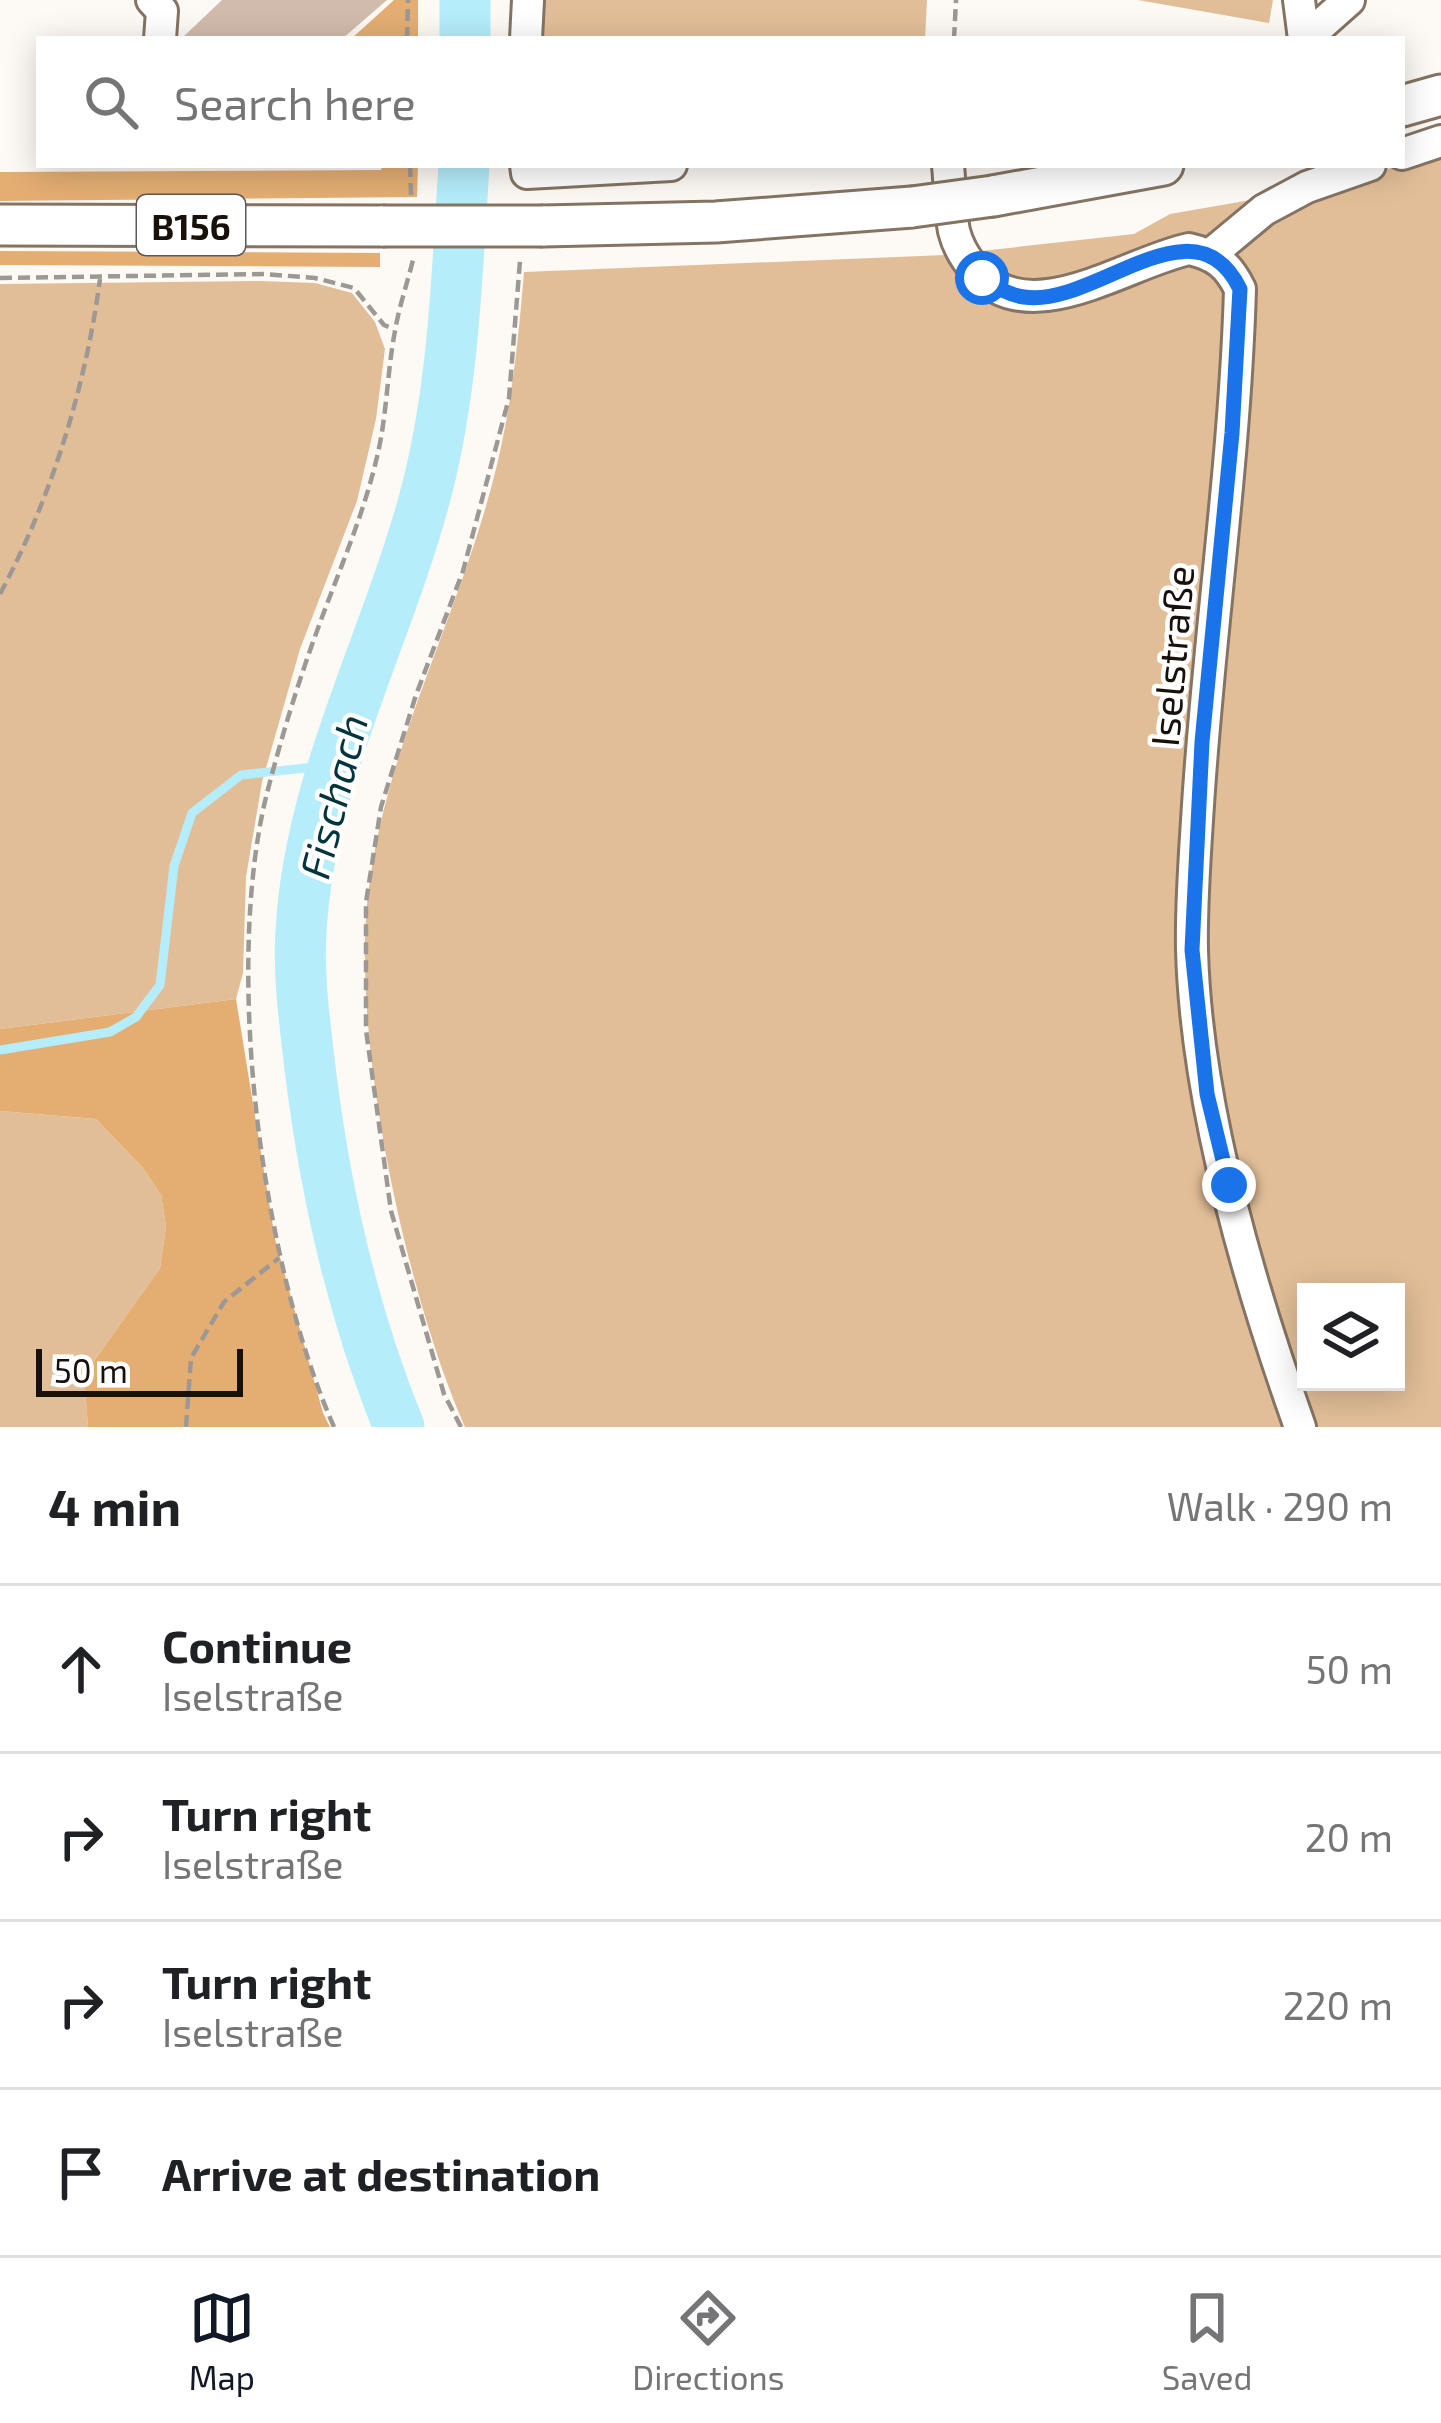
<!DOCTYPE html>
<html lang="en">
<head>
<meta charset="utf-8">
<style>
	:root { --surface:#fff; --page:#f2f2f2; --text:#202124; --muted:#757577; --line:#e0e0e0; --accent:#111827 }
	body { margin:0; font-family:"Exo 2",sans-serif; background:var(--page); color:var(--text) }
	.controls { position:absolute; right:36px; bottom:36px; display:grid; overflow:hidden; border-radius:0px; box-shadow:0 6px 30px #0003 }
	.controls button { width:108px; height:108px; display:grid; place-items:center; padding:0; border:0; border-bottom:3px solid var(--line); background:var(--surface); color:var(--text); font:60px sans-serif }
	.scale { position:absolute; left:36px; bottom:30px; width:207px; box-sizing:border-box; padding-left:12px; border:6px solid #18110b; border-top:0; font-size:33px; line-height:42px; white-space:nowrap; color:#18110b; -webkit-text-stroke:9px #fff; paint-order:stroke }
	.stop { position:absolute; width:36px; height:36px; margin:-27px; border:9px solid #1a73e8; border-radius:50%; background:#fff }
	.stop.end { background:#1a73e8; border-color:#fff; box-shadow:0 3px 12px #0008 }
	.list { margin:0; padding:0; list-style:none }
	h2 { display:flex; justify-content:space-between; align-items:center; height:156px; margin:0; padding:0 48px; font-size:51px }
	h2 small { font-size:39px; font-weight:400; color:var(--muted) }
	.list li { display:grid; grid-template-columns:78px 1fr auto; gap:36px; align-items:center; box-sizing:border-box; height:168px; padding:0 48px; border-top:3px solid var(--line) }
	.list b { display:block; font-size:45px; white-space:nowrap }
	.list p { margin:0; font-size:39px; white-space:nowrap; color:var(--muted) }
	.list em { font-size:39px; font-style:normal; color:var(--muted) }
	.icon { flex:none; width:66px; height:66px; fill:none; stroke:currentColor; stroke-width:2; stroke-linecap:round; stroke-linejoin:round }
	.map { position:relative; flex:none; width:1441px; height:1427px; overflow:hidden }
	.search { position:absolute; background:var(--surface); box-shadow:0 6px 30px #0003; left:36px; right:36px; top:36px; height:132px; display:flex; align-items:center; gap:30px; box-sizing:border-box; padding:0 42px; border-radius:0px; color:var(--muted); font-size:45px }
	.sheet { height:828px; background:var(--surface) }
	nav { display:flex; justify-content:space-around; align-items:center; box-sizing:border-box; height:168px; border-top:3px solid var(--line); background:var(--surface); font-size:33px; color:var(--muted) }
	nav a { display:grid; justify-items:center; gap:6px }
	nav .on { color:var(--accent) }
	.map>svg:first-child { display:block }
</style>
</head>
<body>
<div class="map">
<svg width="1441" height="1427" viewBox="0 0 1441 1427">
	<rect width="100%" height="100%" fill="#fdf9f5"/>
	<!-- green -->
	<g fill="#e2be98" fill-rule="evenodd">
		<polygon points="544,0 927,0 925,39 541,39"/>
		<polygon points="1138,0 1273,0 1269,23"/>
		<path d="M1441,149v1278h-976c-59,-134 -114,-387 -97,-532 15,-133 78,-255 116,-382 25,-82 33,-157 40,-241l421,-17 189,-21 36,-20 150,-26 82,-23zM1306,1292h90v90h-90z"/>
		<polygon points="260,281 315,283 352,293 375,322 385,349 376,419 357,501 300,649 262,782 246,877 243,973 236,999 0,1029 0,284"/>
		<polygon points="0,1111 96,1119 143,1168 161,1195 166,1226 160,1268 84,1375 88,1427 0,1427"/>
	</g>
	<!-- forest -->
	<g fill="#e4ae73">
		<polygon points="394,0 418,0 418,39 351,39"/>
		<polygon points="382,165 418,165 417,197 0,201 0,172 381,170"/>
		<polygon points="0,251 380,253 380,267 0,265"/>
		<polygon points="236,999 275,1239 323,1413 330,1427 88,1427 84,1375 160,1268 166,1226 161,1195 143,1168 96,1119 0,1111 0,1029"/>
	</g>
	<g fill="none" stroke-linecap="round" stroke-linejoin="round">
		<!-- stream -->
		<polyline stroke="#b5edfa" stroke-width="9" points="0,1050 110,1032 136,1017 160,985 174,866 192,813 241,775 333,765"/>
		<!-- river -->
		<g stroke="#b5edfa" stroke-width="51">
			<polyline points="465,0 465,39"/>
			<path d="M399,1427c-47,-115 -74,-236 -89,-359 -5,-45 -12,-91 -9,-136 8,-155 88,-295 126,-443 27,-105 30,-216 37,-324"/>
		</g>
	</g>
	<!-- building -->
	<polygon fill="#d1bbac" points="222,0 387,0 342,39 181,39"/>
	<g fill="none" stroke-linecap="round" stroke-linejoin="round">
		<!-- minor casing -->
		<g stroke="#857463" stroke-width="36">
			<g id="minor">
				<polyline points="152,0 162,11 160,39"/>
				<polyline points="1299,0 1304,39"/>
				<polyline points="526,39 528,0"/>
				<polyline points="1305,39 1349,0"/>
				<polyline points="1402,154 1441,141"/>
				<polyline points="526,165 527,173 671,165"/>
				<path d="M948,165c2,21 2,45 6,66 4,16 12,29 23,41 54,60 150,-10 212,-23 26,6 39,15 51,40 -5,172 -31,344 -42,516 -3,48 -7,97 -6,145 4,152 57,334 108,477"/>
				<polyline points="1211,254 1264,210 1307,187 1370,165"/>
			</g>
		</g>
		<!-- major casing -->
		<g stroke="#857463" stroke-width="45">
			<g id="major">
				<polyline points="1402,106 1441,95"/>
				<polyline points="993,196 1163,165"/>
				<polyline points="0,225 383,226"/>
				<polyline points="543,226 716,222 912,207"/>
			</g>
		</g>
		<!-- path -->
		<g stroke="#9e9894" stroke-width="4.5" stroke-dasharray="12 6" stroke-linecap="butt">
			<polyline points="407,39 408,0"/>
			<polyline points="954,39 956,0"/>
			<polyline points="410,165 411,195"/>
			<polyline points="0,278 264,274 315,278 354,288 384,325 394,329"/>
			<path d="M0,594c51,-95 86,-208 100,-315"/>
			<polyline points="186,1427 191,1358 224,1302 279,1258"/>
			<path d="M334,1427c-73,-165 -111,-458 -67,-634 15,-58 33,-117 54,-173 20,-54 43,-107 56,-163 10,-41 10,-85 18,-126 4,-24 12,-47 18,-71"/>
			<polyline points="461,1427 444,1394 391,1211 366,1030 366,902 381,807 416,695 463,571 509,398 520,261"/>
		</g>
		<!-- minor -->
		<use href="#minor" stroke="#fff" stroke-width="30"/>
		<!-- major -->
		<use href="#major" stroke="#fff" stroke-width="39"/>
		<!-- major-bridge casing -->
		<g stroke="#857463" stroke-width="45" stroke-linecap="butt">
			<g id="major-bridge">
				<polyline points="912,207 993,196"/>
				<polyline points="383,226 543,226"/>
			</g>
		</g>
		<!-- major-bridge -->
		<use href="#major-bridge" stroke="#fff" stroke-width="39"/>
	</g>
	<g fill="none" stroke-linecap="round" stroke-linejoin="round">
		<!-- route -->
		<path stroke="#1a73e8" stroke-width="15" d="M982,278c13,8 26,17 42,19 71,11 170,-102 216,-8l-8,144 -30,309 -10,208 15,144 22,91"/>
	</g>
	<g text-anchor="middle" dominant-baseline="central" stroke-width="9" stroke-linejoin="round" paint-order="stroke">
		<!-- shield labels -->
		<rect fill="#fff" stroke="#5d5854" stroke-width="3" x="137" y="195" width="108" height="60" rx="9"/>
		<g font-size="36" font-weight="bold" fill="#18110b">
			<text x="191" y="225">B156</text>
		</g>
		<!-- street labels -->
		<g font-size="39" fill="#18110b" stroke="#fff">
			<text transform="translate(1171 656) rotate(-85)">Iselstraße</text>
		</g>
		<!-- water labels -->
		<g font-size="42" font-style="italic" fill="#02343d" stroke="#fff">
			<text transform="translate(332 796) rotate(-76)">Fischach</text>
		</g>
	</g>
</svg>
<div class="controls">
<button><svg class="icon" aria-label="layers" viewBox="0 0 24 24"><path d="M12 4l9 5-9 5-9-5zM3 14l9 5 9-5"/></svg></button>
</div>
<div class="scale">50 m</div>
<div class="stop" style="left:982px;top:278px"></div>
<div class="stop end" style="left:1229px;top:1185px"></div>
<div class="search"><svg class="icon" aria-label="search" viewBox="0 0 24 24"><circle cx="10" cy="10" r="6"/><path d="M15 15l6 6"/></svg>Search here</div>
</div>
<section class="sheet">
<h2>4 min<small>Walk · 290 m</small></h2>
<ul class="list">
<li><svg class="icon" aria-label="ahead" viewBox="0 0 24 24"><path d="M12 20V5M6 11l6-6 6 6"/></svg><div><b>Continue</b><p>Iselstraße</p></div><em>50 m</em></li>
<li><svg class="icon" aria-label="right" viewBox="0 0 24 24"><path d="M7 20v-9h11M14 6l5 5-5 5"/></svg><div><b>Turn right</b><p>Iselstraße</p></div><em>20 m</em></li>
<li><svg class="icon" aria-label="right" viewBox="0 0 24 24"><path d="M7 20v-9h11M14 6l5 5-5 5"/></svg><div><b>Turn right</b><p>Iselstraße</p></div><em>220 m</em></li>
<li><svg class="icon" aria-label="arrive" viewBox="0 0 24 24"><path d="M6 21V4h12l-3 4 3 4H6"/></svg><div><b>Arrive at destination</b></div></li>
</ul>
</section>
<nav>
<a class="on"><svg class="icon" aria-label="map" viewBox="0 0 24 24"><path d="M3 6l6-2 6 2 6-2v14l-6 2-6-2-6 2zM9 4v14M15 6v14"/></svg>Map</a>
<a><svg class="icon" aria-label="directions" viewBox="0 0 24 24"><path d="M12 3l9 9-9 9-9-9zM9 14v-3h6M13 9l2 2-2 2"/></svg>Directions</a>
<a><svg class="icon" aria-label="saved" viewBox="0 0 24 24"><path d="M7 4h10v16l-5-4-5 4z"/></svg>Saved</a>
</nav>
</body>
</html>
